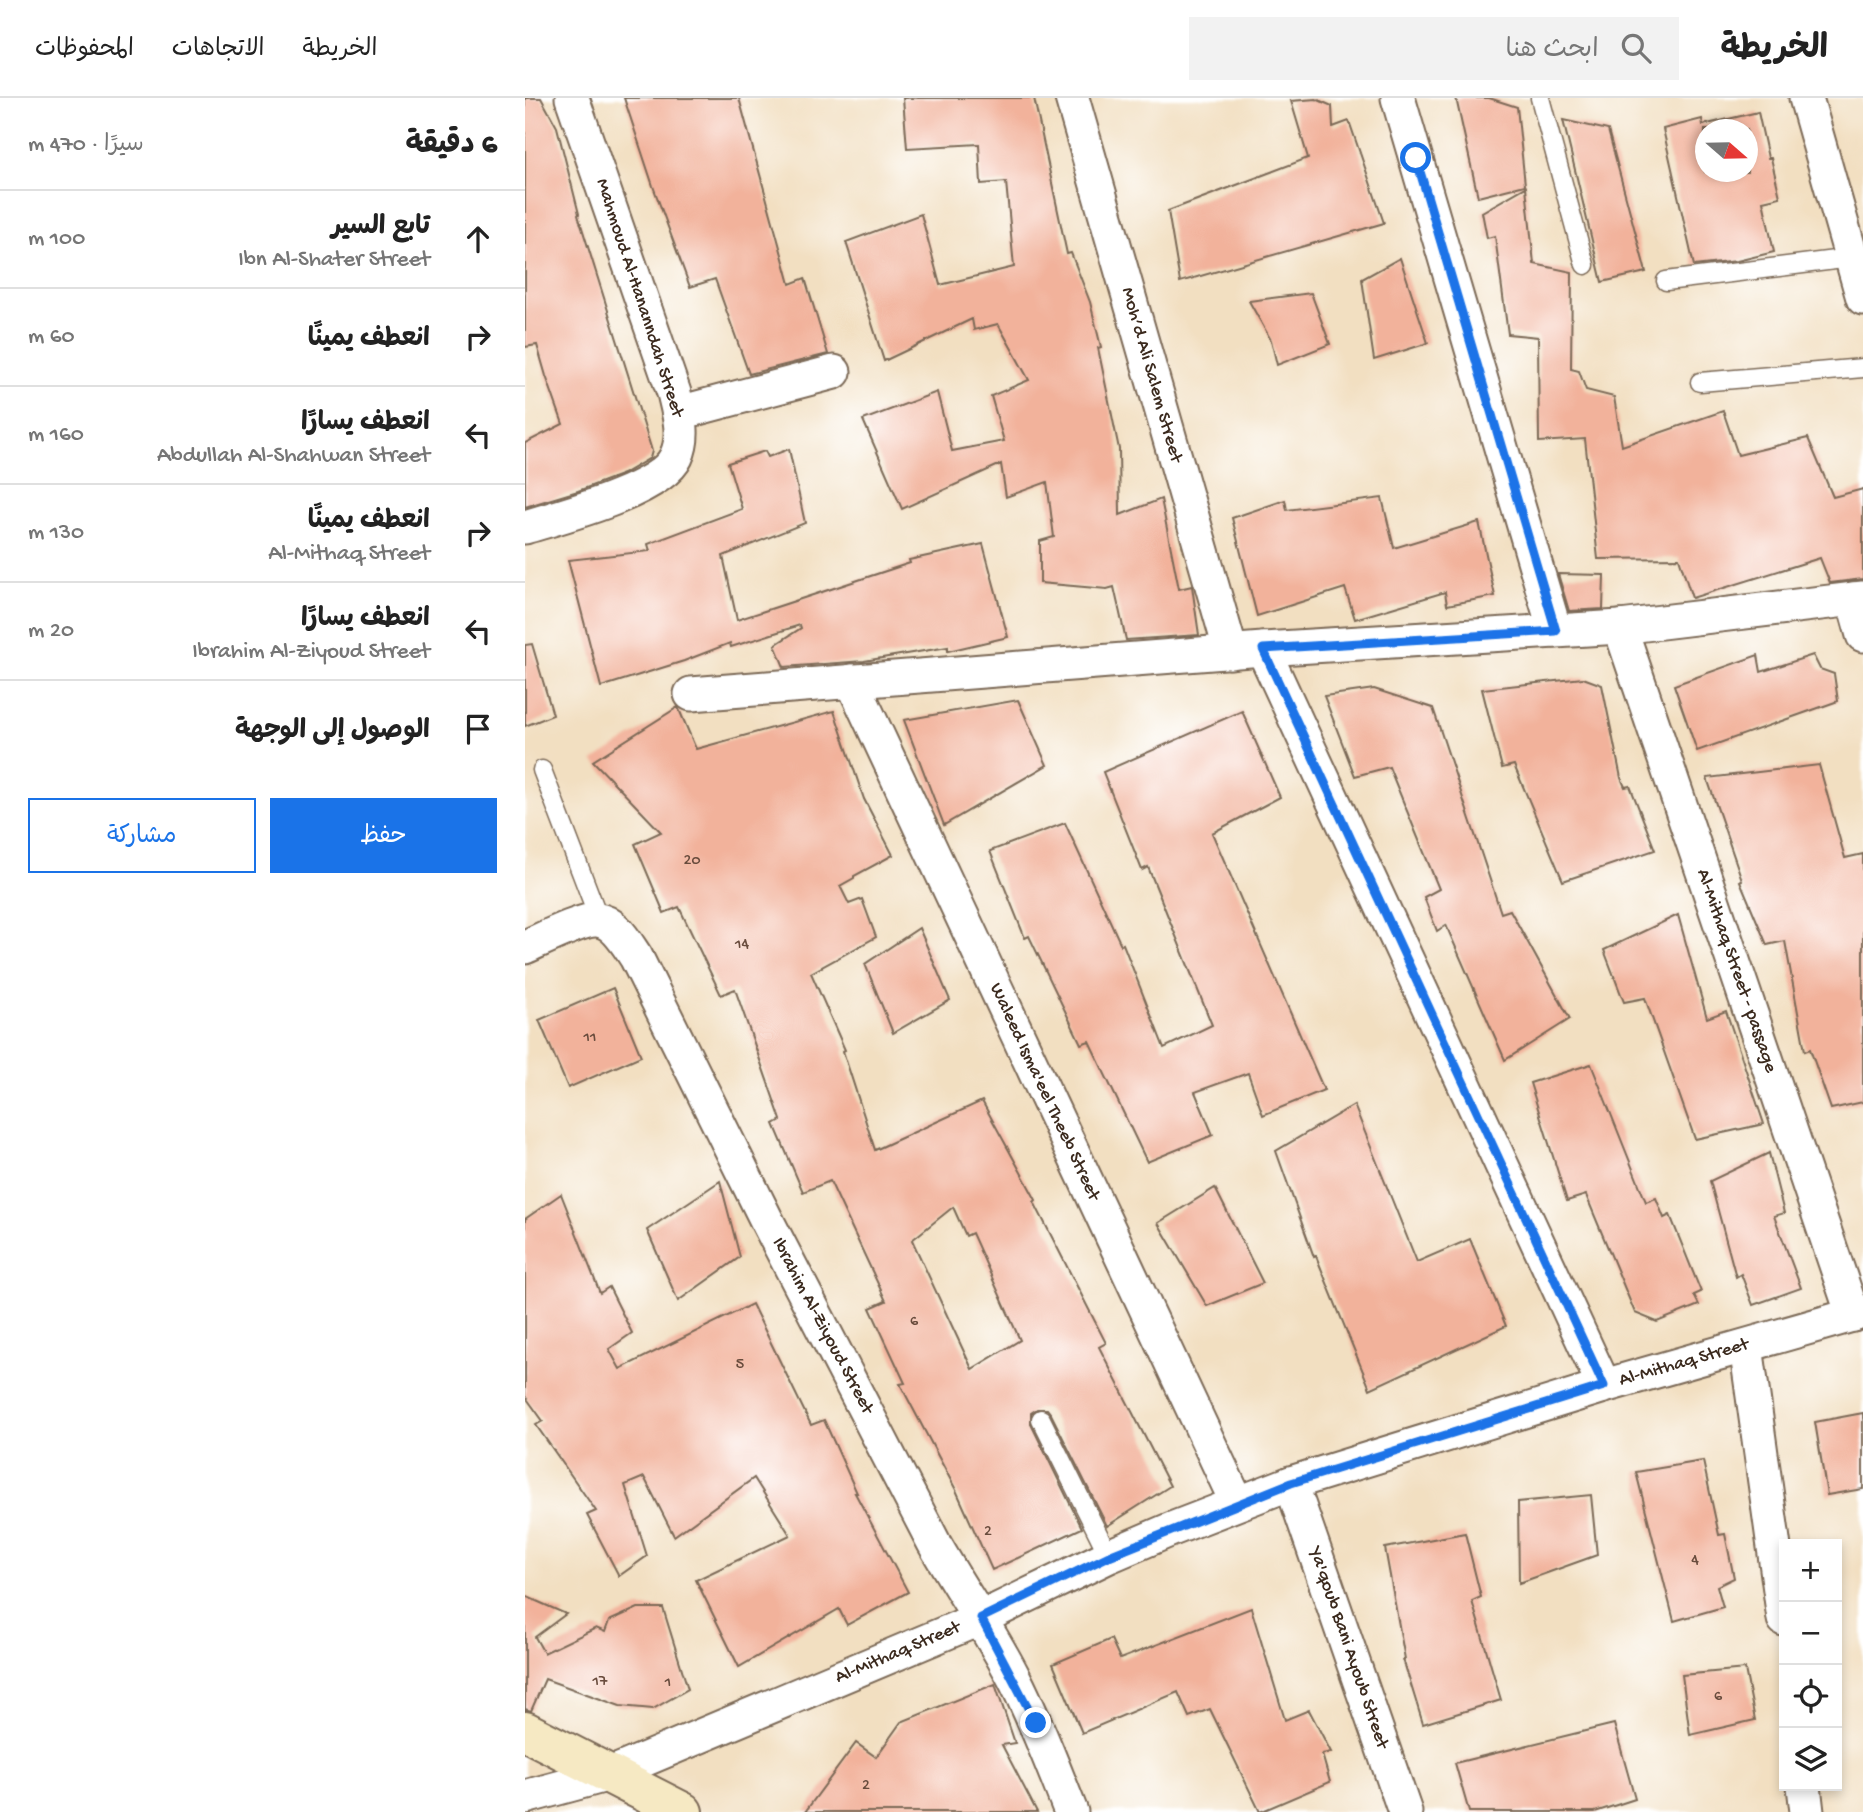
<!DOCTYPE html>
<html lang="ar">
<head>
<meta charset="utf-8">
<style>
	:root { --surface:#fff; --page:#f2f2f2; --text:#222; --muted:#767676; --line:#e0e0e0; --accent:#1a73e8 }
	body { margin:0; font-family:"Gochi Hand","Playpen Sans Arabic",sans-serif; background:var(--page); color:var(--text); direction:rtl }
	.controls { position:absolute; right:21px; bottom:21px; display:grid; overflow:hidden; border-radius:0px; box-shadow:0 4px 10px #0003 }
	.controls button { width:63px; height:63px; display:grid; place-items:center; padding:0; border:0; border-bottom:2px solid var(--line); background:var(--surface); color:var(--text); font:35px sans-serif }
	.compass { position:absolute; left:1170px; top:21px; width:63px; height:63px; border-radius:50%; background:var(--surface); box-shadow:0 4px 10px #0003; rotate:110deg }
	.stop { position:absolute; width:21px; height:21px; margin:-16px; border:5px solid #1a73e8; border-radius:50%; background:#fff }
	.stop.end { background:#1a73e8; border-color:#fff; box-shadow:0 2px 7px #0008 }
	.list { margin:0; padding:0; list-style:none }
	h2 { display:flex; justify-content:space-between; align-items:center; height:91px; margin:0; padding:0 28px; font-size:30px }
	h2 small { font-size:23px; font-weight:400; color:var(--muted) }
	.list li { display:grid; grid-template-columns:46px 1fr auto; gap:21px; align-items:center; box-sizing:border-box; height:98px; padding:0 28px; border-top:2px solid var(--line) }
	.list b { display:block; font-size:26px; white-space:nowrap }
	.list p { margin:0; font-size:23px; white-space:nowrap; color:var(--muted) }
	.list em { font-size:23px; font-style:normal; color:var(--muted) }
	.actions { display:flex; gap:14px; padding:21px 28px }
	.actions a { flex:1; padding:16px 0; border:2px solid var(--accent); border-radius:0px; text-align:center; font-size:24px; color:var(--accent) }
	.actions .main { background:var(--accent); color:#fff }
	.icon { flex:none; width:38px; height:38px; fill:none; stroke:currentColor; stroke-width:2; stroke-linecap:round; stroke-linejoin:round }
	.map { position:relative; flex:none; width:1338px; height:1714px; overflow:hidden; direction:ltr }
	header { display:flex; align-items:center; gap:42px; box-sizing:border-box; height:98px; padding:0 35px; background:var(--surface); border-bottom:2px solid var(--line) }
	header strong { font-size:33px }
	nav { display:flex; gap:38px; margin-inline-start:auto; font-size:24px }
	.search { width:490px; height:63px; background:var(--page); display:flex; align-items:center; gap:18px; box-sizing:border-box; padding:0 24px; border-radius:0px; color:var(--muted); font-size:26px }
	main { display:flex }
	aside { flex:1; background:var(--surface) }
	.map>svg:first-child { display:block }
</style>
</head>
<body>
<header>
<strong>الخريطة</strong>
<div class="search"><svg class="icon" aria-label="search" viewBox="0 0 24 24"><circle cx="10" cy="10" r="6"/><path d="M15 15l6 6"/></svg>ابحث هنا</div>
<nav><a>الخريطة</a><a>الاتجاهات</a><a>المحفوظات</a></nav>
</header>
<main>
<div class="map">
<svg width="1338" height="1714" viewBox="0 0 1338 1714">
	<rect width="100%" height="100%" fill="#fff"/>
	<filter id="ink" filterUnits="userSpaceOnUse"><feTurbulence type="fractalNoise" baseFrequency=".0143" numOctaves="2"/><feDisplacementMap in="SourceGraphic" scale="14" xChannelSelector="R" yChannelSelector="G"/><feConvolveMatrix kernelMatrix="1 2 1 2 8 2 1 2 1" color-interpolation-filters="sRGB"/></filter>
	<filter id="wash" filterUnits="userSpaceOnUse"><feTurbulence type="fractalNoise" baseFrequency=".00686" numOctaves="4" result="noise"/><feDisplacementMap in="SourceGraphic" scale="28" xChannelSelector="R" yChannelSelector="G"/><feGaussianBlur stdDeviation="1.57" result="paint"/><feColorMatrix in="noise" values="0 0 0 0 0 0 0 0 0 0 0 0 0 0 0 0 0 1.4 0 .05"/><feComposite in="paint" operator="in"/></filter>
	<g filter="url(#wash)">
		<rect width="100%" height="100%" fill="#f2dfc1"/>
		<g id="blocks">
			<!-- building -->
			<g fill="#f2b29b" fill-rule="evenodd">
				<polygon points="0,0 16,0 32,29 54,116 53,117 127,353 125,360 98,376 53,393 0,409 0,345 38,326 21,278 12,247 0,249"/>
				<polygon points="99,0 214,0 265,186 280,180 303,256 224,276 190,181 165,189 128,88"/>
				<polygon points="378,0 509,0 542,156 546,155 565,204 576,249 573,250 594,351 595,417 636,401 654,491 667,488 674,537 601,542 589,489 582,491 515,485 515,443 529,439 522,384 481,399 476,366 377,411 338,322 412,294 427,353 479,343 466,298 504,282 473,226 449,232 447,221 359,263 321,144 396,116 415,187 489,169 481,84 456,86 454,46 382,50"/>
				<polygon points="931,0 964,0 992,9 1000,87 953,99"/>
				<polygon points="791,1 807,8 808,29 824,23 859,125 655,184 643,113 783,60 766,3"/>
				<path d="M1233,14l10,46h3l9,39 -17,4 11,51 -37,9 -43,5 -31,-137 39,-10 1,6zM1180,32h42v42h-42z"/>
				<polygon points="1038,22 1083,32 1121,174 1077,184"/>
				<polygon points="1001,89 1009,166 1047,174 1046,271 1054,273 1061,292 1089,299 1097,348 1198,313 1213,357 1283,340 1308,399 1338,391 1338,481 1305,485 1295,460 1167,500 1154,460 1073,461 1060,341 1014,344 1013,239 983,236 970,138 962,140 957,114"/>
				<polygon points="875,160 903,245 849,262 837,181"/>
				<polygon points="786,195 805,246 752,267 746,242 724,203"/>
				<polygon points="264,351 280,425 198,458 212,522 385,465 384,462 458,446 483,539 423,553 423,549 339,563 259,569 250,547 276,530 275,527 206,549 205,545 159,563 76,589 43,462 125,453 123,446 217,411 203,365 240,353 243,359"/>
				<polygon points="857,400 869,450 954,424 970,498 922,507 920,494 830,521 820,490 732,518 707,420 760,402 762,412"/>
				<polygon points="1033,476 1079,477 1078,511 1044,513"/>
				<polygon points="7,546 28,617 0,628 0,547"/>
				<polygon points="1233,557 1236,574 1288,557 1295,571 1309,576 1313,603 1172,653 1149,587"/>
				<polygon points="1058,580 1077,587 1096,680 1100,689 1105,688 1130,752 1038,783 989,667 977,670 957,591"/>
				<polygon points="849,591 908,610 976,815 985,812 1045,921 980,962 921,827 912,833 899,799 914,791 864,669 830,678 799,598"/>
				<polygon points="493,602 522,667 419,727 379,622"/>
				<path d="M153,609l18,42 138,-38 30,88 29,56 -39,21v2l-14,8 9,18 13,-5 14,38 -65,36 34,77 -2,1 32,99 107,-49 54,99 -2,2 72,141 -7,4 71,139 -63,40 -56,-112 -4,-5h-10l-6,4v11l51,104 -90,42 -36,-80 -56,-106 5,-1 -35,-75 16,-7 -56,-120 -27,11 -29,-68 7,-4 -46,-131 -14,6 -42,-88 -15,6 -29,-69 26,-12 -68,-71zM428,1109l13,29 6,-3 48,107 -48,29 -60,-129z"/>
				<polygon points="717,613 755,699 687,735 799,992 738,1017 723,975 670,994 688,1037 622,1064 564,943 556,946 504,838 500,840 465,753 540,725 596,847 598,846 639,950 687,927 623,769 617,772 578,674"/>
				<polygon points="1294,667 1320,760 1338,756 1338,1004 1306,1011 1285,951 1280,953 1260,843 1242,847 1215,783 1217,782 1182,680"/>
				<polygon points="1153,817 1182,920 1201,913 1239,1026 1170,1041 1120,900 1099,904 1079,852"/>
				<polygon points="394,830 425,902 368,935 340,866"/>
				<polygon points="88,890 116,958 43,990 14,922"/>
				<polygon points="1066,966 1121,1104 1131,1100 1139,1120 1145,1117 1176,1194 1169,1197 1174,1207 1132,1224 1110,1215 1061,1097 1042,1103 1005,985"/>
				<polygon points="829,1007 892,1164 945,1141 981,1228 845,1291 791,1158 789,1159 751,1053"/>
				<polygon points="1244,1055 1259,1115 1249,1118 1276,1190 1228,1207 1216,1176 1211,1179 1185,1083"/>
				<polygon points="195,1083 215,1159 153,1203 122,1132"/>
				<polygon points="690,1090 738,1185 682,1208 633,1125"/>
				<polygon points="36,1096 75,1195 84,1189 107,1235 84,1251 95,1271 227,1206 286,1327 299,1322 332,1395 330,1395 383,1494 322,1527 314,1511 214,1569 171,1482 265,1437 229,1380 149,1438 119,1379 100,1387 122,1458 94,1478 62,1417 71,1413 11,1327 18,1323 0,1298 0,1121"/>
				<polygon points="1338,1315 1338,1391 1302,1397 1290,1324"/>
				<polygon points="1178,1363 1194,1437 1200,1436 1209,1480 1192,1488 1198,1509 1149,1523 1111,1374"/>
				<polygon points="1066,1397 1072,1457 994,1485 993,1404"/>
				<polygon points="940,1435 956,1499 947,1503 976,1602 898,1626 878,1561 880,1561 860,1450"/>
				<polygon points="0,1498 41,1516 10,1539 19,1555 71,1530 80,1534 84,1523 113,1510 138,1510 163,1591 128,1611 95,1608 20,1581 6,1613 0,1611"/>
				<polygon points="726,1510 760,1622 784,1612 806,1654 797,1656 805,1684 735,1714 685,1611 664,1619 653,1594 557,1635 528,1566 586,1541 595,1561"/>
				<polygon points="1220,1571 1230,1622 1165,1637 1157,1577"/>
				<polygon points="470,1586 490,1645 477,1647 512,1714 280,1714 331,1645 351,1659 376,1624"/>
				<polygon points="1089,1626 1110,1701 1070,1714 944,1714 930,1665"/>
			</g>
		</g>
	</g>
	<g filter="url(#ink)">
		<use href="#blocks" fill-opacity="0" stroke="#7b6957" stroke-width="2"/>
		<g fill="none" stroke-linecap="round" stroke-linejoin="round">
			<!-- lane casing -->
			<g stroke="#7b6957" stroke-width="21">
				<g id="lane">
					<polyline points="1015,0 1060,167"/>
					<polyline points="1141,183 1326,160"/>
					<polyline points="1175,284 1338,270"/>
					<polyline points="17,672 74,821"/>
					<polyline points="516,1321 584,1458"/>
				</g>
			</g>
			<!-- street casing -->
			<g stroke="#7b6957" stroke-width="37">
				<g id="street">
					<polyline points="547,0 706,554"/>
					<polyline points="873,0 1030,533"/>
					<polyline points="1281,0 1338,200"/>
					<polyline points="154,315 309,274"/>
					<path d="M0,429c36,-11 135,-36 151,-70 10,-21 3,-43 -2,-64l-102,-295"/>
					<polyline points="1328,501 1338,537"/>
					<polyline points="1095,529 1328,1217"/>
					<polyline points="738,551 1079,1288"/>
					<polyline points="327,583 712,1405"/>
					<polyline points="166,596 738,551 1095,529 1338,500"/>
					<path d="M0,849c16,-7 57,-28 72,-27 18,1 30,24 39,37l130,262 168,324c26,46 56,88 80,135 22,43 39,89 57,134"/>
					<polyline points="1221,1248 1259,1521"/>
					<polyline points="766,1385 880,1714"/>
					<polyline points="1279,1688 1282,1714"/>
					<polyline points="0,1699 85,1676 456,1520 584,1458 647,1431 766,1385 1079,1288 1338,1214"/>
				</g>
			</g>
			<!-- secondary casing -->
			<g stroke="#7b6957" stroke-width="42">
				<polyline id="secondary" points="0,1633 158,1714"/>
			</g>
			<!-- lane -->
			<use href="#lane" stroke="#fff" stroke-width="18"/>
			<!-- street -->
			<use href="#street" stroke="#fff" stroke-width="33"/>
			<!-- secondary -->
			<use href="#secondary" stroke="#f6e9c3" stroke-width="38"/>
		</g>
	</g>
	<g fill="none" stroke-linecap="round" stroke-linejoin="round" filter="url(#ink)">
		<!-- route -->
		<polyline stroke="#1a73e8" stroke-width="9" points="511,1625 456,1520 584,1458 766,1385 1079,1288 738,551 1031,533 891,60"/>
	</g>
	<g text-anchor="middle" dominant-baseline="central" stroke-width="5" stroke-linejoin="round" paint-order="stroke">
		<!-- number labels -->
		<g font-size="16" fill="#694c3d">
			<text x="167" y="763">20</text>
			<text x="217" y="847">14</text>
			<text x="65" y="940">11</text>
			<text x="389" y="1224">6</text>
			<text x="215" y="1267">5</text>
			<text x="463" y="1434">2</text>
			<text x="1170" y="1463">4</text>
			<text x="75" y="1584">17</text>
			<text x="143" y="1585">1</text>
			<text x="1193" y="1599">6</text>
			<text x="341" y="1688">2</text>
		</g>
		<!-- street labels -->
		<g font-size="19" fill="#3b2a1e" stroke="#fff">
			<text transform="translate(114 200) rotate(72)">Mahmoud Al-Hananndah Street</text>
			<text transform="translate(626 277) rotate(74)">Moh’d Ali Salem Street</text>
			<text transform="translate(1211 873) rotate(71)">Al-Mithaq Street - passage</text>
			<text transform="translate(519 994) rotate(65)">Waleed Isma'eel Theeb Street</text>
			<text transform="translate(297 1228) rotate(62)">Ibrahim Al-Ziyoud Street</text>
			<text transform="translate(1159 1265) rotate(-16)">Al-Mithaq Street</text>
			<text transform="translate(823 1550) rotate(71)">Ya'qoub Bani Ayoub Street</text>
			<text transform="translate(373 1555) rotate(-23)">Al-Mithaq Street</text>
		</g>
	</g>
</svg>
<div class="controls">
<button>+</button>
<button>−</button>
<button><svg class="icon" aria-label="locate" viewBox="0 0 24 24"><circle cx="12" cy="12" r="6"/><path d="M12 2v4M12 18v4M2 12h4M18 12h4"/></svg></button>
<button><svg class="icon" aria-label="layers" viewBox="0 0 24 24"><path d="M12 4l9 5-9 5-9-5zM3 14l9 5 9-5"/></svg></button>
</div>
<svg class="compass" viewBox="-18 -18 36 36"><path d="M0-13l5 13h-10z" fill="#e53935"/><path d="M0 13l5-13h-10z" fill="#767676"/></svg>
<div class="stop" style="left:891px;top:60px"></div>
<div class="stop end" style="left:511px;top:1625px"></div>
</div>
<aside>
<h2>6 دقيقة<small>سيرًا · 470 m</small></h2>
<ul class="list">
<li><svg class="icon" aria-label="ahead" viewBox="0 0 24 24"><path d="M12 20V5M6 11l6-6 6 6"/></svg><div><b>تابع السير</b><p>Ibn Al-Shater Street</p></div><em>100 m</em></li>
<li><svg class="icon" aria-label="right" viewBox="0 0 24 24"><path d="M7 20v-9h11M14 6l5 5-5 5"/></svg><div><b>انعطف يمينًا</b></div><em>60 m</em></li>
<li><svg class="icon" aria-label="left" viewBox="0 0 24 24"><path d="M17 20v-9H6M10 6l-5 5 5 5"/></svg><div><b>انعطف يسارًا</b><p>Abdullah Al-Shahwan Street</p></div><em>160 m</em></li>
<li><svg class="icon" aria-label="right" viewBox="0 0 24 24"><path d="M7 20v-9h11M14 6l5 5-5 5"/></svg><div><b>انعطف يمينًا</b><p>Al-Mithaq Street</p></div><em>130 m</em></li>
<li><svg class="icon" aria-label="left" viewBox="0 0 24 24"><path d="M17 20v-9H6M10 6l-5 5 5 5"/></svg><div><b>انعطف يسارًا</b><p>Ibrahim Al-Ziyoud Street</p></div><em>20 m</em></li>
<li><svg class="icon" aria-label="arrive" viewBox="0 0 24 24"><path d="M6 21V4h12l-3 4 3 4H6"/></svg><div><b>الوصول إلى الوجهة</b></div></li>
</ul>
<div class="actions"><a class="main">حفظ</a><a>مشاركة</a></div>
</aside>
</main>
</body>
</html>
